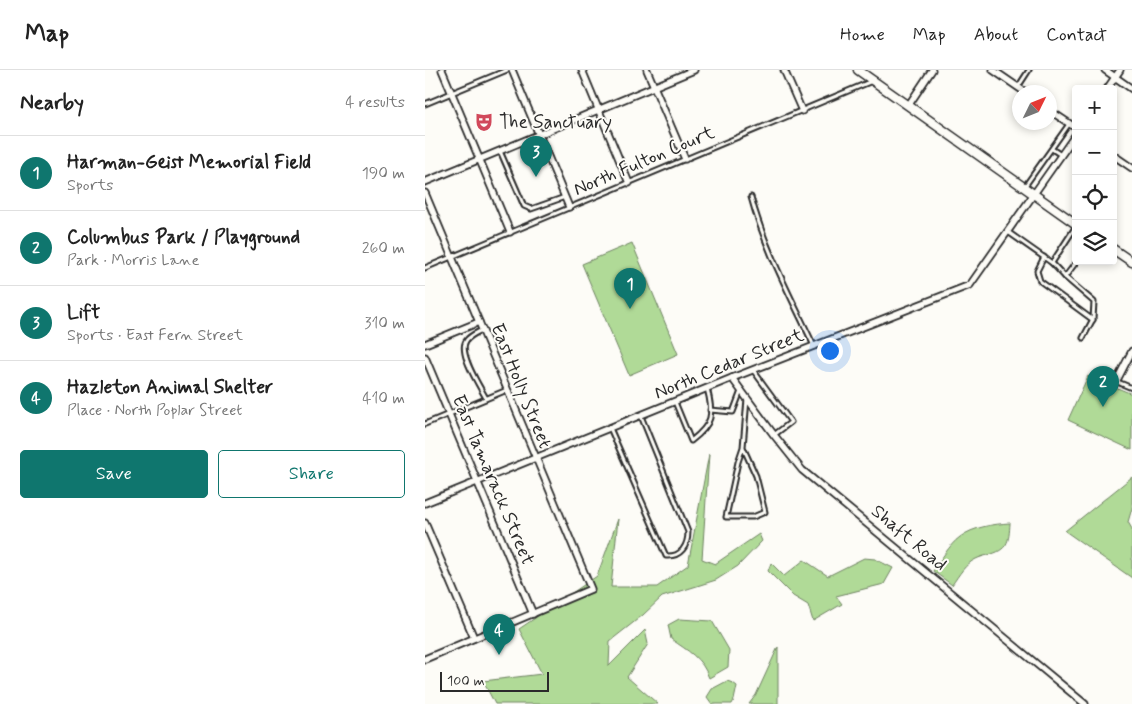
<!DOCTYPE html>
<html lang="en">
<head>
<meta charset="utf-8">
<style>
	:root { --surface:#fff; --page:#f6f6f6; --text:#222; --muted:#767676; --line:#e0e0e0; --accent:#0f766e }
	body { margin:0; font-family:Mynerve,sans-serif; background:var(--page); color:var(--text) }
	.controls { position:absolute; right:15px; top:15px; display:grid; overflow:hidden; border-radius:5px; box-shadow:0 2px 8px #0003 }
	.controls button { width:45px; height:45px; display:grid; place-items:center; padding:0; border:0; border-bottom:1px solid var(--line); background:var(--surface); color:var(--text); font:25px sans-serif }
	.compass { position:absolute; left:587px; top:15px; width:45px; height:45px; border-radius:50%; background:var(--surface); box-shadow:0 2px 8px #0003; rotate:47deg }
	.scale { position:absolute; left:15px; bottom:12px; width:109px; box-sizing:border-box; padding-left:5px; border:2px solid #2b2b2b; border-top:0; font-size:14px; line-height:18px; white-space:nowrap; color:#2b2b2b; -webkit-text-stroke:4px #fdfcf7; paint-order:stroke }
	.you { position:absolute; left:404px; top:280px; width:18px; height:18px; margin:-12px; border:4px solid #fff; border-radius:50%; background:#1a73e8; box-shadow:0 0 0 8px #1a73e833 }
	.badge { display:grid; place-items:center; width:32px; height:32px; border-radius:50%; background:var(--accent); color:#fff; font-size:16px; font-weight:700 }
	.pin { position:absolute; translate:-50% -41px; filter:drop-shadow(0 1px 2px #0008) }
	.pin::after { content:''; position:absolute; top:26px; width:18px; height:15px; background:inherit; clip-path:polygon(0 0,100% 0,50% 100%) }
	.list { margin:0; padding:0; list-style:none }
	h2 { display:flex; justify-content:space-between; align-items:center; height:65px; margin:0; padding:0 20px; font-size:21px }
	h2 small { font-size:16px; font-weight:400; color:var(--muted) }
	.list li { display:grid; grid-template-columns:32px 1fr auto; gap:15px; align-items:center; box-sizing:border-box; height:75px; padding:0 20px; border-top:1px solid var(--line) }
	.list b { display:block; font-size:19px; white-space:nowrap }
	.list p { margin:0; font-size:16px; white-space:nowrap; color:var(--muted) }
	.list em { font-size:16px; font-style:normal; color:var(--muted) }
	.actions { display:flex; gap:10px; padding:15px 20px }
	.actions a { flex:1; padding:11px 0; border:1px solid var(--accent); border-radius:5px; text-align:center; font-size:18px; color:var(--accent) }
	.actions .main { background:var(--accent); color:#fff }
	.icon { flex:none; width:28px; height:28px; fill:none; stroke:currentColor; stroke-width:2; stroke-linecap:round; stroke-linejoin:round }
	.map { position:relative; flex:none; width:707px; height:634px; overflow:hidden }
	header { display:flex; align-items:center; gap:30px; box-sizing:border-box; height:70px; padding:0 25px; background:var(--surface); border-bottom:1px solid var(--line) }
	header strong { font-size:24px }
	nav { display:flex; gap:28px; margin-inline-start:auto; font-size:18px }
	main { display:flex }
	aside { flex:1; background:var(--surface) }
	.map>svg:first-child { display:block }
</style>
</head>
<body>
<header>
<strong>Map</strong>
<nav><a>Home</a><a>Map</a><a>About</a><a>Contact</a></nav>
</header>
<main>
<aside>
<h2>Nearby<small>4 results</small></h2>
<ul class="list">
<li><span class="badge">1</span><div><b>Harman-Geist Memorial Field</b><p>Sports</p></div><em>190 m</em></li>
<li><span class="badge">2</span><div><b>Columbus Park / Playground</b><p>Park · Morris Lane</p></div><em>260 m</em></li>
<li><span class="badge">3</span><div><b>Lift</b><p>Sports · East Fern Street</p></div><em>310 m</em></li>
<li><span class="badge">4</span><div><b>Hazleton Animal Shelter</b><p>Place · North Poplar Street</p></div><em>410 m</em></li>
</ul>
<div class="actions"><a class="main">Save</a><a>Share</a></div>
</aside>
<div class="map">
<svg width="707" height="634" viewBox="0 0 707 634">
	<rect width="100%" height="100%" fill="#fdfcf7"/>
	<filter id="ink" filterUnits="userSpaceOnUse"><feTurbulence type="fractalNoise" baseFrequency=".02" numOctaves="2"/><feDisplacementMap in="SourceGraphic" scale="10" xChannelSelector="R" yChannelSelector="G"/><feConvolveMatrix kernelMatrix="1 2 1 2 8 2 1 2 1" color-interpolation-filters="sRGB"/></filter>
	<g filter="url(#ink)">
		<!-- green -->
		<g fill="#b0da97" stroke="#6e8261">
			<polygon points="207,173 253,284 204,305 157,194"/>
			<polygon points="663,306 707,324 707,380 643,350"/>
			<polygon points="284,384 277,489 290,494 334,464 337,471 313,496 291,510 237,527 218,545 185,571 184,596 220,560 223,574 202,607 233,634 70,634 58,611 117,604 94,559 172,506 193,449 186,517 232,517 263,495"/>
			<polygon points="707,407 707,438 703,452 707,459 707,508 640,461"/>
			<path d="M585,453c-1,19 -2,27 -22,32 -4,1 -8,2 -12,4 -11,5 -17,16 -24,26l-19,-14c8,-11 16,-26 27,-34 13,-10 34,-13 50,-14z"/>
			<polygon points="439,488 450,489 468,498 459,514 411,526 417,534 388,551 383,535 368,526 343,501 346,493 359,506 379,490 403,506"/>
			<path d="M254,549l33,2 17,29 -1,17 -19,11c-7,-20 -21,-27 -38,-39l-3,-14z"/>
			<polygon points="353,577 353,634 324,634 331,625"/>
			<polygon points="302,611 308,613 312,616 309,630 307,634 287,634 282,627 287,619"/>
		</g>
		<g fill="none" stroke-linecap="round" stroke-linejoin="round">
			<!-- service casing -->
			<g stroke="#2b2b2b" stroke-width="7">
				<g id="service">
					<polyline points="593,17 604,0"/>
					<polyline points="0,34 82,0"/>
					<polyline points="627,79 636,85"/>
					<polyline points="75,81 99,136 106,139 140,127"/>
					<polyline points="600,116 644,54"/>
					<path d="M326,127c14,52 40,100 63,149"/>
					<polyline points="583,162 627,193 640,207 669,232 668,249 658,268"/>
					<polyline points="619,187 612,201 615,211 668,250"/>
					<polyline points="627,193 651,156"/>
					<polyline points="0,198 447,11"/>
					<polyline points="640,207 652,191"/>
					<path d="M57,260c-6,3 -13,6 -16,11 -8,12 14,46 20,57"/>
					<polyline points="328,300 366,352 349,365"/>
					<polyline points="673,304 707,318"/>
					<path d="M250,332l16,39c22,-17 23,-26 16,-53"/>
					<polyline points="285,340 308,342 316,321"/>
					<polyline points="0,354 82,320"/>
					<path d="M185,358l56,128c15,1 22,-10 22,-24l-47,-116"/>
					<polyline points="318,377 313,392 301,447 328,447 340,442 331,406 318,377 322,329"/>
				</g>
			</g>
			<!-- minor casing -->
			<g stroke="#2b2b2b" stroke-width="9">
				<g id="minor">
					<polyline points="17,0 85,162"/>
					<polyline points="87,0 144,137"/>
					<polyline points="157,0 204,113"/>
					<polyline points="222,0 260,89"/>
					<polyline points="359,0 377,41"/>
					<polyline points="568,0 600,22"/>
					<polyline points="680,0 707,19"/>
					<polyline points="682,19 695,0"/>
					<polyline points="483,36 507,0"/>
					<polyline points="624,40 651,58"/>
					<polyline points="688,85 707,98"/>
					<polyline points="0,112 269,0"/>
					<polyline points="0,123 166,519 0,589"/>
					<polyline points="0,274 54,252"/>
					<polyline points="0,287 108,544"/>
					<polyline points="307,308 349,365 377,400 660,634"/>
					<polyline points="691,312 707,281"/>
					<polyline points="0,433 307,308 545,215 651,64"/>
					<polyline points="0,453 49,568"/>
				</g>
			</g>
			<!-- tertiary casing -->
			<g stroke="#2b2b2b" stroke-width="11">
				<g id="tertiary">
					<polyline points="433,0 651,154"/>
					<polyline points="688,179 707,192"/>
				</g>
			</g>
			<!-- service -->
			<use href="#service" stroke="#fdfcf7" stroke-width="3"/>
			<!-- minor -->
			<use href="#minor" stroke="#fdfcf7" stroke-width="5.5"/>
			<!-- tertiary -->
			<use href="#tertiary" stroke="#fdfcf7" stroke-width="8"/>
		</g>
	</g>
	<!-- icons -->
	<defs>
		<g id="theatre-bare" transform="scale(1.5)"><path d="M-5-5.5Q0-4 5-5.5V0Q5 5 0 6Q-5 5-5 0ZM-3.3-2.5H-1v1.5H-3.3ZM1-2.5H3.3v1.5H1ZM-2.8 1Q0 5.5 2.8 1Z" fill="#d1495b" stroke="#fdfcf7" stroke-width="2.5" paint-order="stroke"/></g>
	</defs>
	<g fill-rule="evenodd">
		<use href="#theatre-bare" x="59" y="52"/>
	</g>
	<g text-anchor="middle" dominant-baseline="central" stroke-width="4" stroke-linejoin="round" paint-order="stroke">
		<!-- poi labels -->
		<g font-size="19" fill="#2b2b2b" stroke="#fdfcf7" text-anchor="start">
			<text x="74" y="52">The Sanctuary</text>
		</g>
		<!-- street labels -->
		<g font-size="19" fill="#2b2b2b" stroke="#fdfcf7">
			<text transform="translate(219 91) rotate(-23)">North Fulton Court</text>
			<text transform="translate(304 294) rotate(-22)">North Cedar Street</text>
			<text transform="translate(96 316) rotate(68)">East Holly Street</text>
			<text transform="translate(68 410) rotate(67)">East Tamarack Street</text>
			<text transform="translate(484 468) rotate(40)">Shaft Road</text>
		</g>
	</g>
</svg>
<div class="controls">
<button>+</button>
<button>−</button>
<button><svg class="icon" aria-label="locate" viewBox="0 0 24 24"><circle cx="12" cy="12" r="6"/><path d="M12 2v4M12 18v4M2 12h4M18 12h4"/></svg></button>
<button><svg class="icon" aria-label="layers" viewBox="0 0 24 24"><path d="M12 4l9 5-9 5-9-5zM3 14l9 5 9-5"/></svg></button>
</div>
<svg class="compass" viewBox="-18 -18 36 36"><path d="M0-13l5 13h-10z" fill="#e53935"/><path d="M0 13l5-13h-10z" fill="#767676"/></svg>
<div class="scale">100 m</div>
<div class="you"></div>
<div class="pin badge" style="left:205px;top:239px">1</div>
<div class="pin badge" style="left:678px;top:337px">2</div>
<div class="pin badge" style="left:111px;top:107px">3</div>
<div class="pin badge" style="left:74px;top:585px">4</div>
</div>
</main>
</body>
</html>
